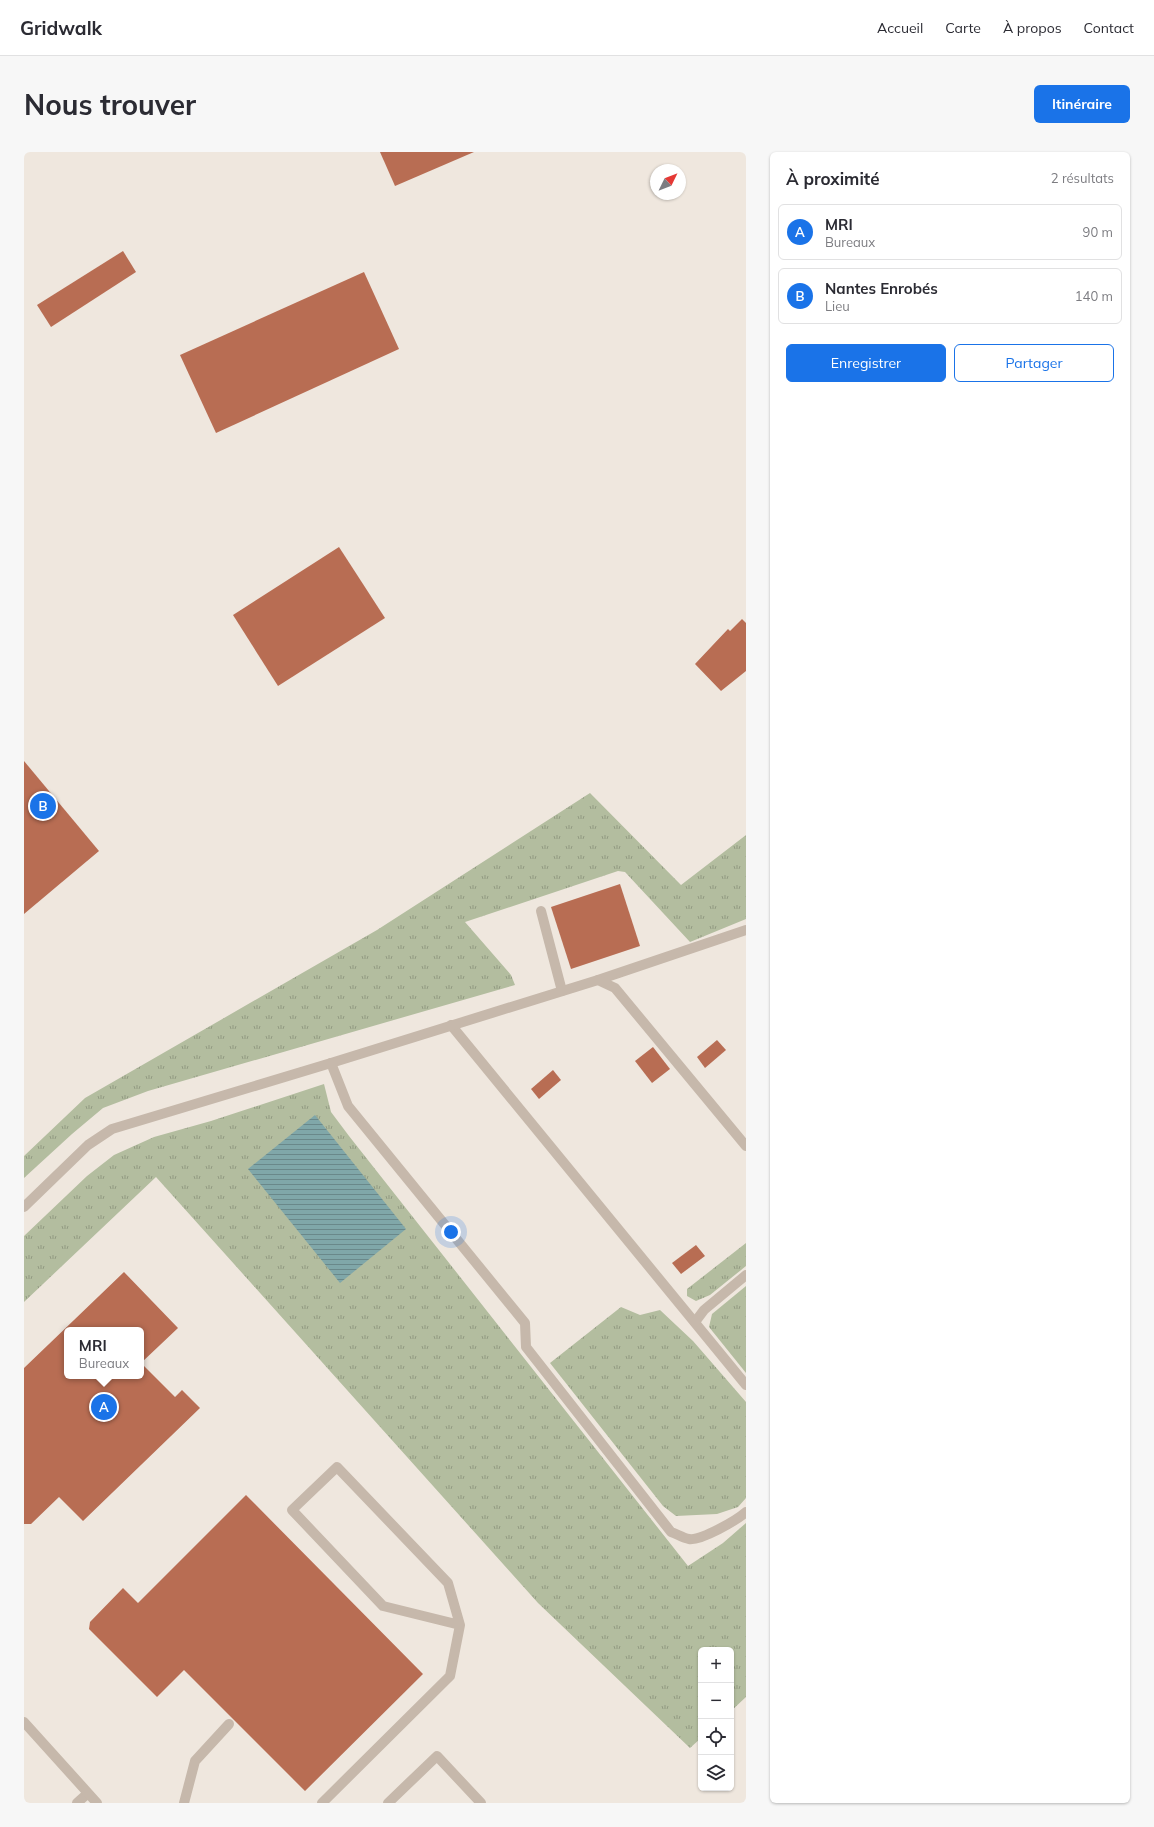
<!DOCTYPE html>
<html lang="fr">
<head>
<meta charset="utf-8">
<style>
	:root { --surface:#fff; --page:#f7f7f7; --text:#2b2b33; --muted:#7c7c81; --line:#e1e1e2; --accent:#1a73e8 }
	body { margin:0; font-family:Mulish,sans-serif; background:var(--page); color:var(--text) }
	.controls { position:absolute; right:12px; bottom:12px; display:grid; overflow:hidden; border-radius:6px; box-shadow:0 1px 3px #0004 }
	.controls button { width:36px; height:36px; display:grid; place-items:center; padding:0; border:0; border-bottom:1px solid var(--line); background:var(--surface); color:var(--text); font:20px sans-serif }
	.compass { position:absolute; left:626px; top:12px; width:36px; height:36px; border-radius:50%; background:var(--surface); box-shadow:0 1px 3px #0004; rotate:47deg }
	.you { position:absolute; left:427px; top:1080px; width:14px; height:14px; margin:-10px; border:3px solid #fff; border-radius:50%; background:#1a73e8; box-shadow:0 0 0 6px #1a73e833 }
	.badge { display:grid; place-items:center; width:26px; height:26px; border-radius:50%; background:var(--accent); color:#fff; font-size:13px; font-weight:700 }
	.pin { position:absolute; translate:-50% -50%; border:2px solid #fff; box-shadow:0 1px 4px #0006 }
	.popup { position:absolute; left:40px; top:1175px; width:80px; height:52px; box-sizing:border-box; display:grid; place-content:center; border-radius:6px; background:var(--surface); filter:drop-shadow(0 1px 3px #0005); font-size:13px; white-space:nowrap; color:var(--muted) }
	.popup b { font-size:15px; color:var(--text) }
	.popup::after { content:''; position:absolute; left:50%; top:100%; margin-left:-8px; border:8px solid transparent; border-top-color:var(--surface) }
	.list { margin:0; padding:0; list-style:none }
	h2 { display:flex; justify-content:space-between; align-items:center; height:52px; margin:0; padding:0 16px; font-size:17px }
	h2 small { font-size:13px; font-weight:400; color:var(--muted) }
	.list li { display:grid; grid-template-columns:26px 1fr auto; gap:12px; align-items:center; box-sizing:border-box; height:56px; margin:0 8px 8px; padding:0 8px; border:1px solid var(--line); border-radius:6px }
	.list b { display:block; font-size:15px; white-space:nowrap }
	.list p { margin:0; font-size:13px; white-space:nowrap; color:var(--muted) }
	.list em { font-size:13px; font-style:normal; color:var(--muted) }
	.actions { display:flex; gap:8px; padding:12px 16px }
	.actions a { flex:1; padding:9px 0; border:1px solid var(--accent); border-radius:6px; text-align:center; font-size:14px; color:var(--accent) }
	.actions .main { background:var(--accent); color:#fff }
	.icon { flex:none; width:22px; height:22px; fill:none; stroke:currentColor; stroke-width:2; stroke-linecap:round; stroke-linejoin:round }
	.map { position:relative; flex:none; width:722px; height:1651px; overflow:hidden; border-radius:6px }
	header { display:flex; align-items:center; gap:24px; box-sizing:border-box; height:56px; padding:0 20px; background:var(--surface); border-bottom:1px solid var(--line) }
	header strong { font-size:19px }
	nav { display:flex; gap:22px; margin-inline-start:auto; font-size:14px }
	.intro { display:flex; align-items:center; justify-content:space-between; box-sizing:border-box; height:96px; padding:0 24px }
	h1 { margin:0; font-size:28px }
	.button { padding:10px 18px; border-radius:6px; background:var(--accent); color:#fff; font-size:14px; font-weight:700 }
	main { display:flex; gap:24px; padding:0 24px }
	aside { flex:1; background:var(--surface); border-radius:6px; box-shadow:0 1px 3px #0004 }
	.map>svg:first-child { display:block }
</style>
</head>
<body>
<header>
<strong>Gridwalk</strong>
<nav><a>Accueil</a><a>Carte</a><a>À propos</a><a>Contact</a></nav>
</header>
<div class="intro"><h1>Nous trouver</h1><a class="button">Itinéraire</a></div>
<main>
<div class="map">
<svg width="722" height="1651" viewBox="0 0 722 1651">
	<defs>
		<pattern id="grass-tufts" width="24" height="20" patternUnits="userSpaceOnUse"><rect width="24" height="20" fill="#b3bd9f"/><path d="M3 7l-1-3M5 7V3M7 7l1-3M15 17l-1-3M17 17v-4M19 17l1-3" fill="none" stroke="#929a82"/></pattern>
		<pattern id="water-rules" width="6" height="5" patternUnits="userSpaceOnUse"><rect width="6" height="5" fill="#80a7a9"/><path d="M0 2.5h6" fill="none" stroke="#6a888a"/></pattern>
	</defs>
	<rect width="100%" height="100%" fill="#efe7de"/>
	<!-- grass -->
	<g fill="url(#grass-tufts)">
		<polygon points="566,641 657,733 722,683 722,767 666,790 601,720 594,719 441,770 487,823 491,833 124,939 79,956 48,982 0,1026 0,1004 61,946 353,778"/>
		<polygon points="300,932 307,960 325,984 664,1414 699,1391 722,1371 722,1545 707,1559 707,1498 677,1498 677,1586 666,1596 514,1451 132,1025 0,1150 0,1084 63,1024 90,1003 130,985 187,969"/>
		<polygon points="722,1091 722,1114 686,1143 672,1149 663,1144 663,1137"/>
		<polygon points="722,1134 722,1221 685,1175 688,1162"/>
		<polygon points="597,1155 616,1163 636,1158 669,1189 722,1250 722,1346 714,1355 693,1362 652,1364 639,1354 526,1211"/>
	</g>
	<!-- water -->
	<polygon fill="url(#water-rules)" points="291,963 382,1077 316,1131 224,1017"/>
	<!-- building -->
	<g fill="#b86d53" fill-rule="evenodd">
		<polygon points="356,0 450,0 371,34"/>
		<polygon points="99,99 112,120 27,175 13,153"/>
		<polygon points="340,120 375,197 192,281 156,203"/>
		<polygon points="315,395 361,466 254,534 209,463"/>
		<polygon points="718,467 722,471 722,519 697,539 671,512 704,477 706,479"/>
		<polygon points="0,609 75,699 0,762"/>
		<polygon points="596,732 616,794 547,817 527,755"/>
		<polygon points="693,888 702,898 681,916 673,905"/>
		<polygon points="629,895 646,917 628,931 611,909"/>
		<polygon points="529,918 537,928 515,947 507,937"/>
		<polygon points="672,1093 681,1104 657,1122 648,1111"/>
		<path d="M100,1120l54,56 -37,35 34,34 7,-7 18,18 -117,113 -24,-24 -28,27h-7v-156zM43,1178h74v46h-74z"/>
		<polygon points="222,1343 399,1522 281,1639 160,1518 133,1545 65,1477 66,1470 99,1436 114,1451"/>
	</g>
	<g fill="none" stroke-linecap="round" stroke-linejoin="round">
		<!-- lane -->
		<g stroke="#c6b8ab" stroke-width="10">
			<polyline points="517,759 538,839"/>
			<polyline points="574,828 722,778"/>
			<polyline points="427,873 722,1233"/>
			<path d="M307,911l17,43 177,217 1,24 145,185c6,2 12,6 18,7 12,2 48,-19 57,-27"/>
			<polyline points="0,1055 64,993 88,977 307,911 574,828 591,836 722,994"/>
			<polyline points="671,1170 680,1158 722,1123"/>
			<polyline points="53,1651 63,1642"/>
			<polyline points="160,1651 171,1609 205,1572"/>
			<polyline points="298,1651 426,1524 436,1473 424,1431 313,1315 268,1358 359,1454 436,1473"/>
			<polyline points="364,1651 413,1604 457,1651"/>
		</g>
		<!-- street -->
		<polyline stroke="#c6b8ab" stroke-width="10" points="0,1570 73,1651"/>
	</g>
</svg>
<div class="controls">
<button>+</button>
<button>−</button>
<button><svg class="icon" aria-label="locate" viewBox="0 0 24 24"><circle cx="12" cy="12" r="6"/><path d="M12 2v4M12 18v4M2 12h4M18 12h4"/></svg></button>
<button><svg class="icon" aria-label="layers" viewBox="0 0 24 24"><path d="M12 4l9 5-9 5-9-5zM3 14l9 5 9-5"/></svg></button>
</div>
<svg class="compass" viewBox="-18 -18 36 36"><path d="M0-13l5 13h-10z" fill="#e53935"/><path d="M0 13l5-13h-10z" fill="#7c7c81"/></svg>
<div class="you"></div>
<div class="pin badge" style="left:80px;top:1255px">A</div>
<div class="popup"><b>MRI</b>Bureaux</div>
<div class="pin badge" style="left:19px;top:654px">B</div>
</div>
<aside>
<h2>À proximité<small>2 résultats</small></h2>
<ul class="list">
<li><span class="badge">A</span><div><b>MRI</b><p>Bureaux</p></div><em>90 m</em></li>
<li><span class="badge">B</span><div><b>Nantes Enrobés</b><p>Lieu</p></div><em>140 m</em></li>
</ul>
<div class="actions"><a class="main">Enregistrer</a><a>Partager</a></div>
</aside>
</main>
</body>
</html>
